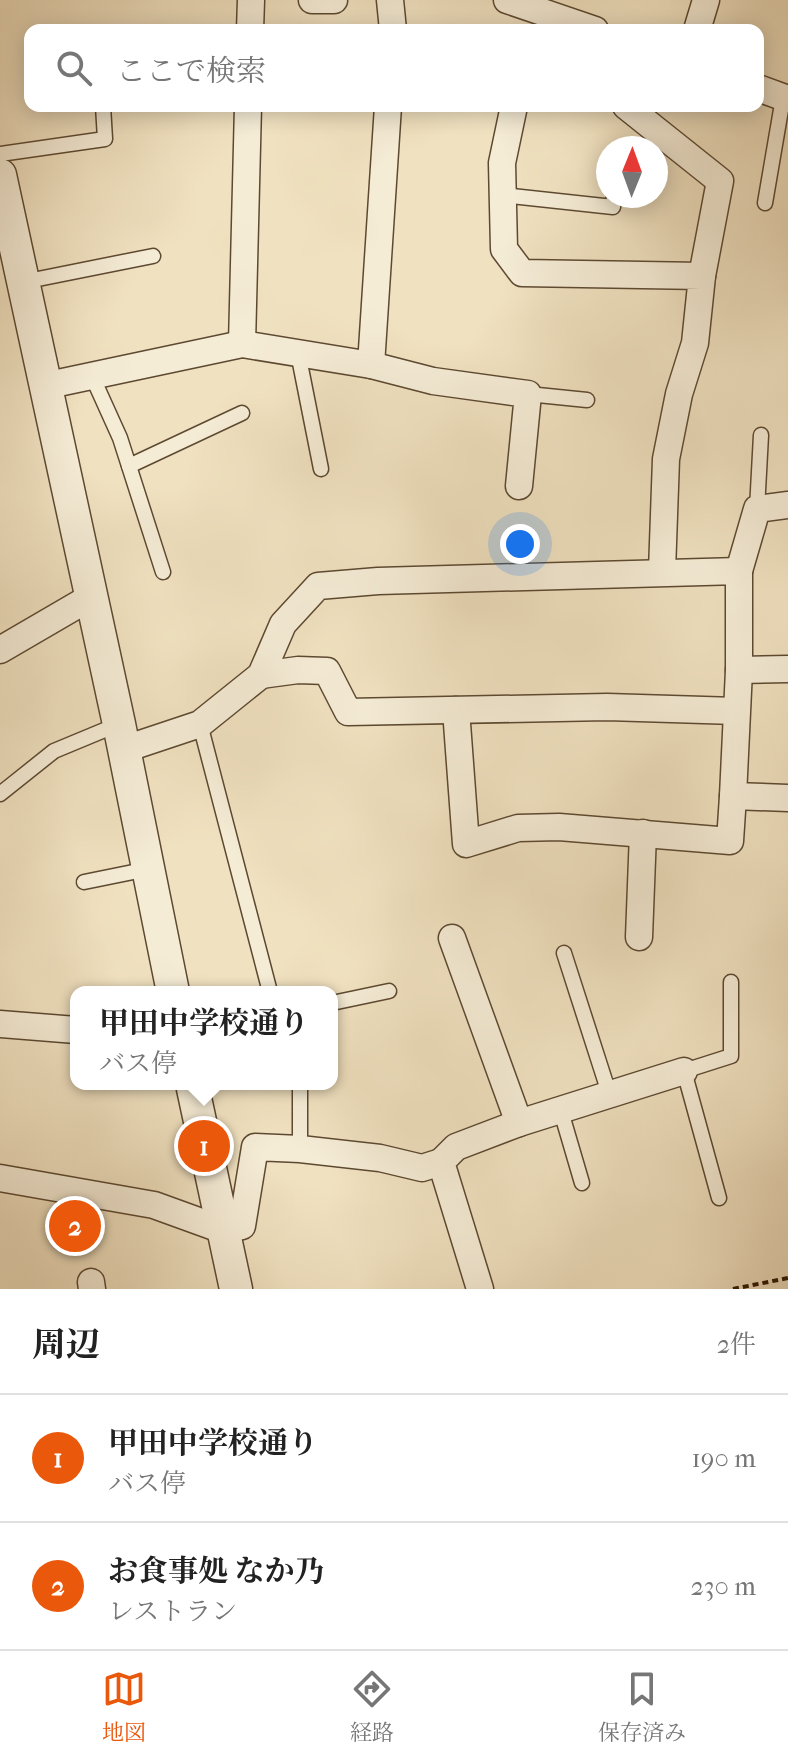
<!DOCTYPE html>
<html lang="ja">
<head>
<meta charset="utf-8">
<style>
	:root { --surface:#fff; --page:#f2f2f2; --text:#222; --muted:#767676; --line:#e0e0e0; --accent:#ea580c }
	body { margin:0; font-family:"IM FELL French Canon","Noto Serif JP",serif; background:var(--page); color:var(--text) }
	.compass { position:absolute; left:596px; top:136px; width:72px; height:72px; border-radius:50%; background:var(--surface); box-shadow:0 4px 20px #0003; rotate:1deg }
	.you { position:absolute; left:520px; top:544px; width:28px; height:28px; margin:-20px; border:6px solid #fff; border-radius:50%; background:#1a73e8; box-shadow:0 0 0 12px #1a73e833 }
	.badge { display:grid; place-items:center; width:52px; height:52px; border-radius:50%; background:var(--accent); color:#fff; font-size:26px; font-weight:700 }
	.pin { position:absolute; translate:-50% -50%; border:4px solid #fff; box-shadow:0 2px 8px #0006 }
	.popup { position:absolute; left:70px; top:986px; width:268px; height:104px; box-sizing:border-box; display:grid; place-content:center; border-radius:16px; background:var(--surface); filter:drop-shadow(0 2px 6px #0005); font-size:26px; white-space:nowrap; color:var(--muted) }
	.popup b { font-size:30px; color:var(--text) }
	.popup::after { content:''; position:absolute; left:50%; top:100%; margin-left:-16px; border:16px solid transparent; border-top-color:var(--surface) }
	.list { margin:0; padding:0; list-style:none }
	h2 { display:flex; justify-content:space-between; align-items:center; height:104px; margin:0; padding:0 32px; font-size:34px }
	h2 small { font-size:26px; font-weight:400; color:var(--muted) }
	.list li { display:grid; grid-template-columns:52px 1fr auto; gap:24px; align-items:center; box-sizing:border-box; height:128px; padding:0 32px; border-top:2px solid var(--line) }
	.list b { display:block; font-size:30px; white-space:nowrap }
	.list p { margin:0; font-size:26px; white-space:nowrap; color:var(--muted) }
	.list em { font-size:26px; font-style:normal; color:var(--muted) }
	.icon { flex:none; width:44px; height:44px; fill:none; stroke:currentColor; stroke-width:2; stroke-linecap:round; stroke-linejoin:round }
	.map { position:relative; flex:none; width:788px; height:1289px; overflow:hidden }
	.search { position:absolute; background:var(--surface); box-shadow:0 4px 20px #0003; left:24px; right:24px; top:24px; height:88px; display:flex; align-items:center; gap:20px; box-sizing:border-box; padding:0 28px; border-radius:16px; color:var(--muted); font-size:30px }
	.sheet { height:360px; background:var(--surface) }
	nav { display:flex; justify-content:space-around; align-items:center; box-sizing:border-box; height:112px; border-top:2px solid var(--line); background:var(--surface); font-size:22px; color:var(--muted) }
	nav a { display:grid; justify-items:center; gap:4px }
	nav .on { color:var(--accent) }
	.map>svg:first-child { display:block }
</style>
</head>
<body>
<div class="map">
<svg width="788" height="1289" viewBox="0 0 788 1289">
	<rect width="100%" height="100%" fill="#f0e1c0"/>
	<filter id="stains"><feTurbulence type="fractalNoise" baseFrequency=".0025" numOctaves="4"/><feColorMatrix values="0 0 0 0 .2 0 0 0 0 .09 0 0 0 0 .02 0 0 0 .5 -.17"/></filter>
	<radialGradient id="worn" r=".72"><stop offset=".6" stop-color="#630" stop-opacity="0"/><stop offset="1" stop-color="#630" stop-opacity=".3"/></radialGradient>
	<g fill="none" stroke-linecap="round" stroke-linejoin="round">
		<!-- service casing -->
		<g stroke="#5d4931" stroke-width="17">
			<g id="service">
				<polyline points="0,154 105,139 103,106"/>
				<polyline points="502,195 613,207 614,196"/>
				<polyline points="765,203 783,98"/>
				<polyline points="23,282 153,256"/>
				<polyline points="298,353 321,469"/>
				<polyline points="92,376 120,438 163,572"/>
				<polyline points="528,394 587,400"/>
				<polyline points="129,466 242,413"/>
				<polyline points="757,509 761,435"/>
				<polyline points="200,724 270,992"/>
				<polyline points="0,794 54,751 119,724"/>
				<polyline points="84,882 148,869"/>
				<polyline points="564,953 609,1093"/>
				<polyline points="332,1003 389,991"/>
				<polyline points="300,1084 300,1149"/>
				<polyline points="560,1108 582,1183"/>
				<polyline points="719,1198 684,1071 731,1056 731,982"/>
			</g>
		</g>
		<!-- minor casing -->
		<g stroke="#5d4931" stroke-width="29">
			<g id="minor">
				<polyline points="312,0 334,0"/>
				<polyline points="390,0 393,30"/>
				<polyline points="507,0 595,30"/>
				<polyline points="250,30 251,0"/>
				<polyline points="697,30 706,0"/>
				<polyline points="758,88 788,99"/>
				<polyline points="514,106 502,163 504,249 522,273 702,276 695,343 679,394 666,459 662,571"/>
				<polyline points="626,106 720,181 702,276"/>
				<polyline points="242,344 248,106"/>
				<polyline points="371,365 433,381 528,394 519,486"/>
				<polyline points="44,386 242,344 371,365 388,106"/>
				<polyline points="739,571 757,509 788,505"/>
				<polyline points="0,650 91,597"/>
				<polyline points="739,670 788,669"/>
				<polyline points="261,675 298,670 327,671 348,712 607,707 736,711"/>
				<polyline points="456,710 466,844 518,828 559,827 730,841 733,796"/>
				<polyline points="125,749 200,724 261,675 283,624 318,586 378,581 739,571 739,670 733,796 788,798"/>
				<polyline points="639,937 643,833"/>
				<polyline points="452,938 519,1123"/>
				<polyline points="0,1024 76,1030"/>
				<polyline points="0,1178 154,1205 223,1230 242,1226 255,1147 300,1149 380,1158 422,1168 441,1162"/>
				<polyline points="91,1282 92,1289"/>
				<polyline points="480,1289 441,1162 456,1147 519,1123 684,1071"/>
			</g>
		</g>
		<!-- tertiary casing -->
		<g stroke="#5d4931" stroke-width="35">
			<g id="tertiary">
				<polyline points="0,175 119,724 173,992"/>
				<polyline points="192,1084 236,1289"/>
			</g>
		</g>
		<!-- path -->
		<polyline stroke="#2c1601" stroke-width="4" stroke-dasharray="6 4" stroke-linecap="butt" points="733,1289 788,1278"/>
		<!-- service -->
		<use href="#service" stroke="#f5ecd6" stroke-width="14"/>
		<!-- minor -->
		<use href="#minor" stroke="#f5ecd6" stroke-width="26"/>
		<!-- tertiary -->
		<use href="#tertiary" stroke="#f5ecd6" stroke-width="32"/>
	</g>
	<rect width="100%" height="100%" filter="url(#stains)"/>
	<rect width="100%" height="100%" fill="url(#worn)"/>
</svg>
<svg class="compass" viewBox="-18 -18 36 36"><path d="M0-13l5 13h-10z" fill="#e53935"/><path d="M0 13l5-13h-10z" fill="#767676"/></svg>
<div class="you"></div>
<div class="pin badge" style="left:204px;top:1146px">1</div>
<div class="popup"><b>甲田中学校通り</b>バス停</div>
<div class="pin badge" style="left:75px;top:1226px">2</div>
<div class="search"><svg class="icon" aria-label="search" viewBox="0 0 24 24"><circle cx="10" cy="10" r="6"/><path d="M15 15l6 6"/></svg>ここで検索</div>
</div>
<section class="sheet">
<h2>周辺<small>2件</small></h2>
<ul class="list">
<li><span class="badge">1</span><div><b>甲田中学校通り</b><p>バス停</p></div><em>190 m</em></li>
<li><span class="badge">2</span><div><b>お食事処 なか乃</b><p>レストラン</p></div><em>230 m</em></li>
</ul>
</section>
<nav>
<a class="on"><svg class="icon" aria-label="map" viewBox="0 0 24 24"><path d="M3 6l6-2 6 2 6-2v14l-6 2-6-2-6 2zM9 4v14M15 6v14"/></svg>地図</a>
<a><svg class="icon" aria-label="directions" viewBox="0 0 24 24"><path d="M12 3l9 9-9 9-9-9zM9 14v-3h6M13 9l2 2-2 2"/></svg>経路</a>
<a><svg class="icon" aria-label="saved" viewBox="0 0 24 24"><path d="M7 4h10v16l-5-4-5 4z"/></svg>保存済み</a>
</nav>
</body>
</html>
